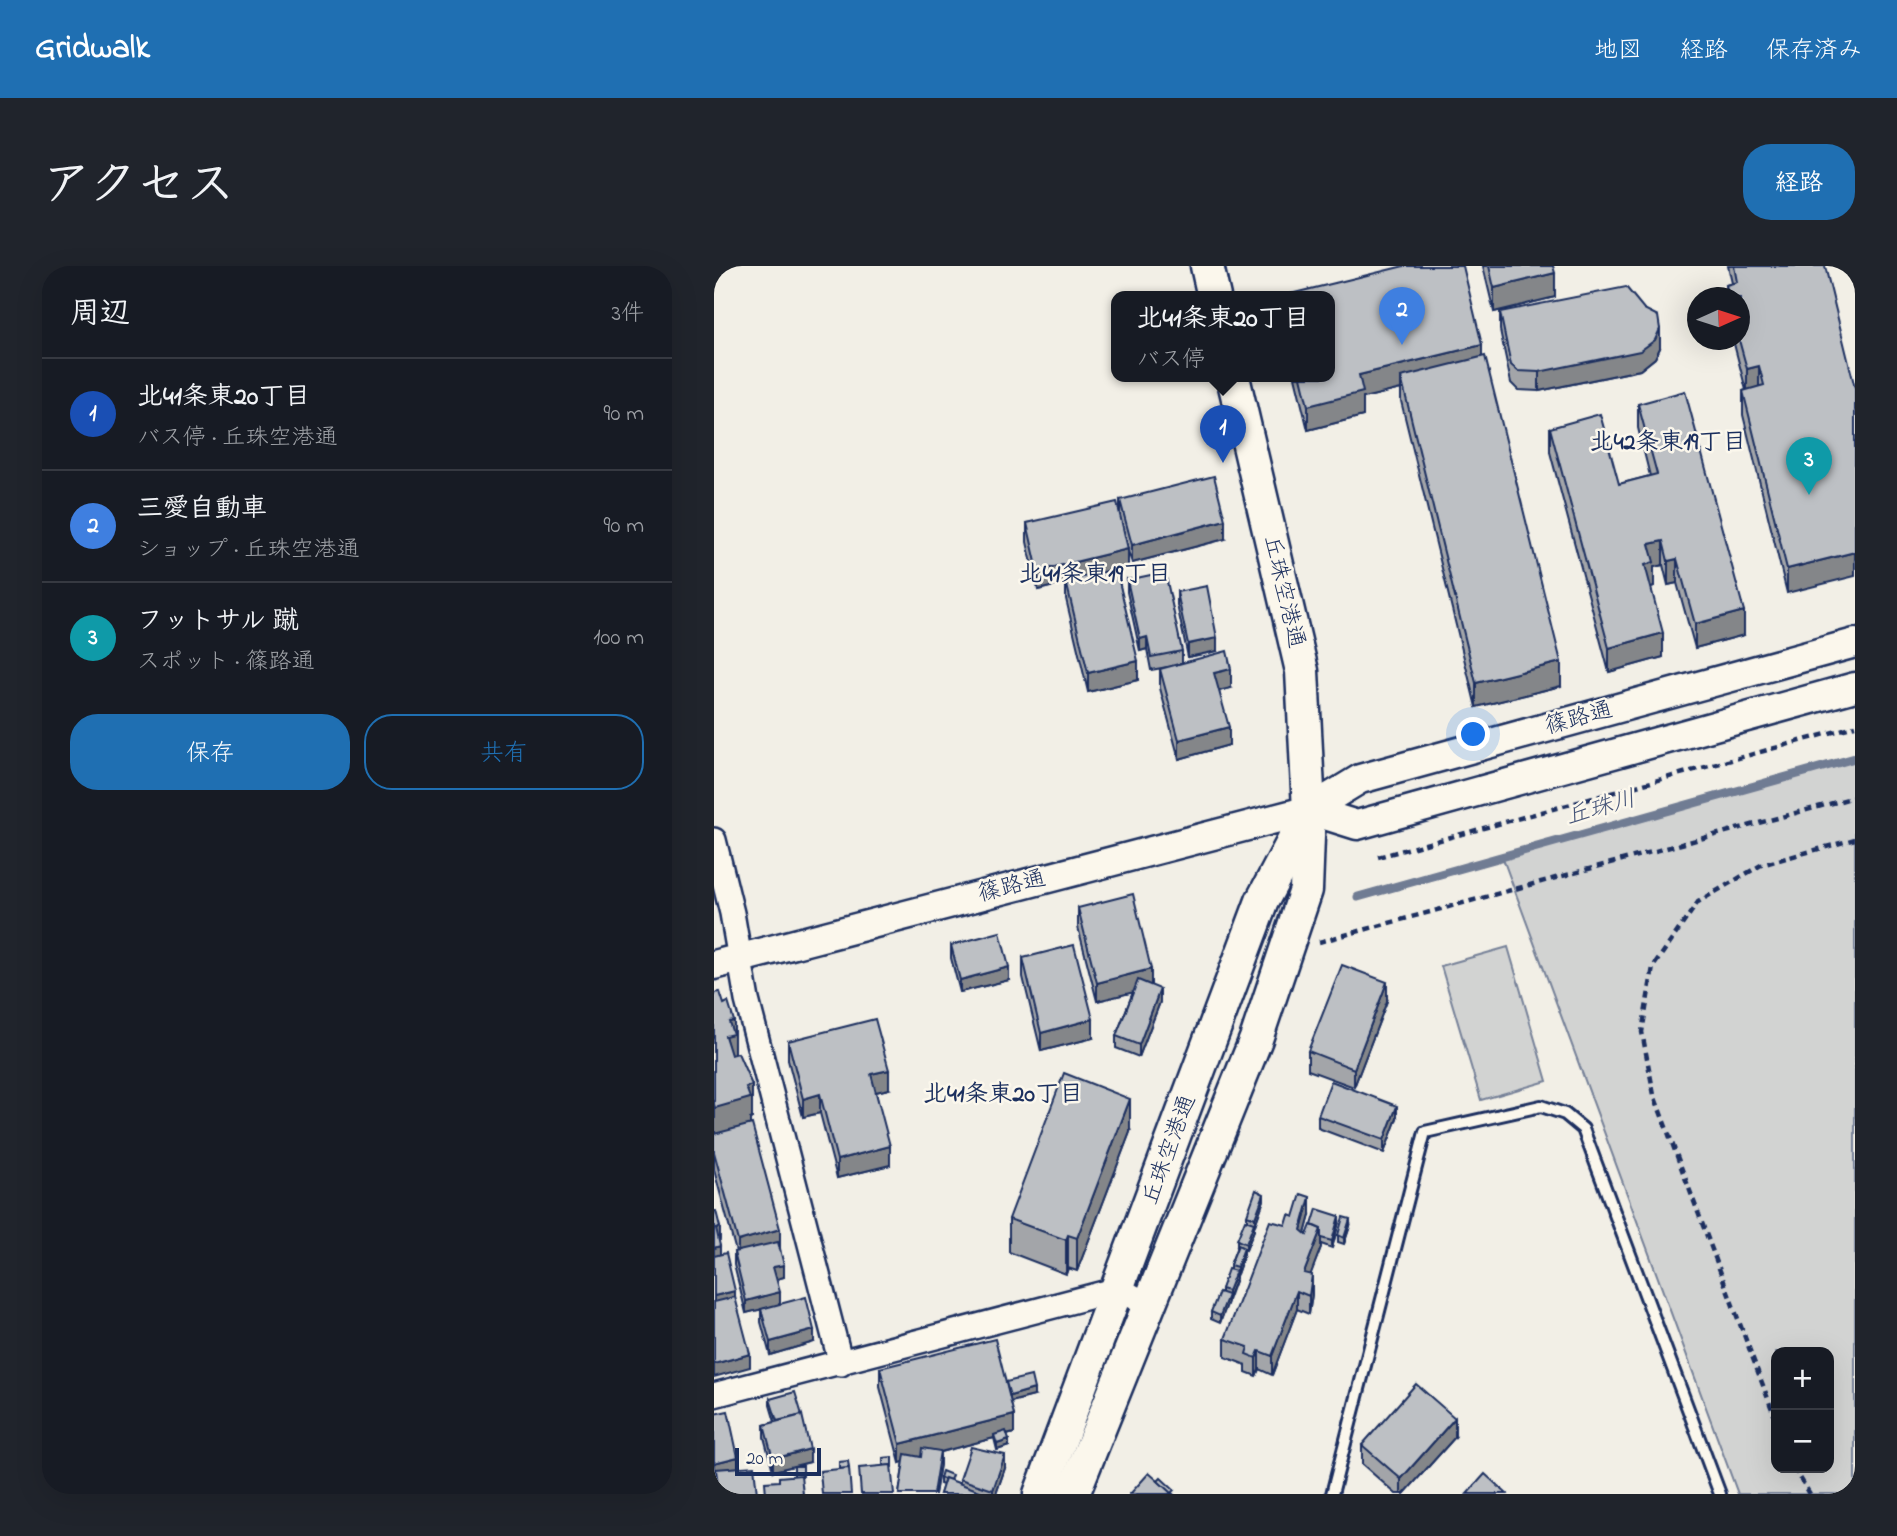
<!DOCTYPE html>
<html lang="ja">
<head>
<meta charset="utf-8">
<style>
	:root { --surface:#171b24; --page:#20242c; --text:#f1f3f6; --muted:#9ea1a6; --line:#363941; --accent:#1f6fb2 }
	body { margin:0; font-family:"Indie Flower","Klee One",sans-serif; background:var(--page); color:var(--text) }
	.controls { position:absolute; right:21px; bottom:21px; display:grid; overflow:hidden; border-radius:14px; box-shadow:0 7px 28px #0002 }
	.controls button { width:63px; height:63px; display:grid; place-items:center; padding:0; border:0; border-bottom:2px solid var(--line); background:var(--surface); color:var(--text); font:35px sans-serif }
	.compass { position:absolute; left:973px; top:21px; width:63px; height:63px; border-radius:50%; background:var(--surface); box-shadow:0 7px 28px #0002; rotate:87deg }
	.scale { position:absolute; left:21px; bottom:18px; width:86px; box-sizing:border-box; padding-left:7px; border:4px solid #1b2f5e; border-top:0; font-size:19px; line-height:24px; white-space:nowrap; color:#1b2f5e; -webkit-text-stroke:5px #fbf7ec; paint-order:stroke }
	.you { position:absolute; left:760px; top:469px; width:24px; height:24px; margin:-18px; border:5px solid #fff; border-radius:50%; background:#1a73e8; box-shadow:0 0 0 10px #1a73e833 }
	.badge { display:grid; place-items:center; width:46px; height:46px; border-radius:50%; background:var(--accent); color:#fff; font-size:23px; font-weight:700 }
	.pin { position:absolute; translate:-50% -58px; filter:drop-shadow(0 2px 4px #0008) }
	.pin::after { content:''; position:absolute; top:37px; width:24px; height:21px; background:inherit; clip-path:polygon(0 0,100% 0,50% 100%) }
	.popup { position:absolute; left:397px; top:25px; width:224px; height:91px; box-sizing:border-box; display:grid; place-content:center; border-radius:14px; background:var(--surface); filter:drop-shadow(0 2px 5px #0005); font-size:23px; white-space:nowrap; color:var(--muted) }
	.popup b { font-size:26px; color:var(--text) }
	.popup::after { content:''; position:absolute; left:50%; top:100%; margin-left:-14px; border:14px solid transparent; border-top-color:var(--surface) }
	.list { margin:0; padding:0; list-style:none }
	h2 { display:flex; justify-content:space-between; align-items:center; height:91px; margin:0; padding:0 28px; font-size:30px }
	h2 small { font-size:23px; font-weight:400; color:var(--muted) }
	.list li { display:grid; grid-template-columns:46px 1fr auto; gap:21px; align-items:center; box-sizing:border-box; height:112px; padding:0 28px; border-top:2px solid var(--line) }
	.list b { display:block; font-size:26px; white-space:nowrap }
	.list p { margin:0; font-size:23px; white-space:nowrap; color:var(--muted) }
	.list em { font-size:23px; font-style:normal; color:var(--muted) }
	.actions { display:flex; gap:14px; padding:21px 28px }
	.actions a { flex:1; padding:16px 0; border:2px solid var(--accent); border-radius:28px; text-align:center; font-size:24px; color:var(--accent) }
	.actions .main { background:var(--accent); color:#fff }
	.map { position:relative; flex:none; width:1141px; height:1228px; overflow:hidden; border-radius:28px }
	header { display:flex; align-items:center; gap:42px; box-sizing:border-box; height:98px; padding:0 35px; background:var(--accent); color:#fff }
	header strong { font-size:33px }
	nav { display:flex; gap:38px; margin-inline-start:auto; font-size:24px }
	.intro { display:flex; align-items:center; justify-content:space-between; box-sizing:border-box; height:168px; padding:0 42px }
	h1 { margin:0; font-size:49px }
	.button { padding:18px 32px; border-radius:28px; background:var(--accent); color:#fff; font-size:24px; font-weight:700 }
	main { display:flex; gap:42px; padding:0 42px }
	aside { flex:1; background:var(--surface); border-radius:28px; box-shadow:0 7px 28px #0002 }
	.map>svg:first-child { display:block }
</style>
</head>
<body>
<header>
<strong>Gridwalk</strong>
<nav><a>地図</a><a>経路</a><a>保存済み</a></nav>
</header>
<div class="intro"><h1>アクセス</h1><a class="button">経路</a></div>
<main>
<aside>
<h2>周辺<small>3件</small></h2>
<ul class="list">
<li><span class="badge" style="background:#1a4fb4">1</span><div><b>北41条東20丁目</b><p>バス停 · 丘珠空港通</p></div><em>90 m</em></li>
<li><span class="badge" style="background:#3f7fe0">2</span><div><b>三愛自動車</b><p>ショップ · 丘珠空港通</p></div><em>90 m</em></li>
<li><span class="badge" style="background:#0f9aa8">3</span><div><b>フットサル 蹴</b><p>スポット · 篠路通</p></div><em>100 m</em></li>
</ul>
<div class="actions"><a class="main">保存</a><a>共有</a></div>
</aside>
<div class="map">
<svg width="1141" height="1228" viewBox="0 0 1141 1228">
	<rect width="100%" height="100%" fill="#f2efe6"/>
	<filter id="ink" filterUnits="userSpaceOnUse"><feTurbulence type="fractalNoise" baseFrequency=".0143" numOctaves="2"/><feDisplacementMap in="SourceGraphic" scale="14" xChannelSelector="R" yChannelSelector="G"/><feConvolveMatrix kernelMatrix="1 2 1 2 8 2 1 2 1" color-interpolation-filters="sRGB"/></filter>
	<g filter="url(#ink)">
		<!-- green -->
		<g fill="#d2d3d2" stroke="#768198" stroke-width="2" fill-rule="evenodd">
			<path d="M1141,492v736h-117l-236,-638zM1062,1086h53v116h-53z"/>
			<polygon points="794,681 833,815 767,834 727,700"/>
		</g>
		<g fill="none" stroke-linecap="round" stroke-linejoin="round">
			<!-- stream -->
			<polyline stroke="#707b93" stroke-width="9" points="644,631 1141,492"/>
			<!-- service casing -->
			<g stroke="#1b2f5e" stroke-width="16">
				<polyline id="service" points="618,1228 711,866 827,840 851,848 869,863 1006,1228"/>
			</g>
			<!-- minor casing -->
			<g stroke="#1b2f5e" stroke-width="28">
				<g id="minor">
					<polyline points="0,574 18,647 33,734 127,1098"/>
					<polyline points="0,1129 405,1023 433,1038"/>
				</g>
			</g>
			<!-- tertiary casing -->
			<g stroke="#1b2f5e" stroke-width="33">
				<g id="tertiary">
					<polyline points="595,544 643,559 1141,421"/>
					<polyline points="0,699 595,544 646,513 1141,377"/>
				</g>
			</g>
			<!-- secondary casing -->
			<g stroke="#1b2f5e" stroke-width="37">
				<g id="secondary">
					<polyline points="493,0 500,31"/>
					<polyline points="326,1228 548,635 590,555"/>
					<polyline points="359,1228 542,773 592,624 595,544 588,405 519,111"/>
				</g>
			</g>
			<!-- path -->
			<g stroke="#1b2f5e" stroke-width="4.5" stroke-dasharray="7 5" stroke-linecap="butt">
				<polyline points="664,591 1141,460"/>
				<polyline points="605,676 1141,531"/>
				<polyline points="1062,1154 940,829 928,766 939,701 984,636 1047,599 1141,573"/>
				<polyline points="1080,1202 1096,1228"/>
			</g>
			<!-- service -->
			<use href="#service" stroke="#fbf7ec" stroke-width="10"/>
			<!-- minor -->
			<use href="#minor" stroke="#fbf7ec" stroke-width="23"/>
			<!-- tertiary -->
			<use href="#tertiary" stroke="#fbf7ec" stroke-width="28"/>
			<!-- secondary -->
			<use href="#secondary" stroke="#fbf7ec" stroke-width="32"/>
		</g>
		<!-- wall -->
		<g fill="#a3a5a9" stroke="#1b2f5e" stroke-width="2">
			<polygon points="769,0 839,0 841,31 780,46"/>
			<polygon points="1014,0 1111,0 1073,327 1029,149 1029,125 1032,124 1019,74 1026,74 1026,32 1012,32 1012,19 1018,17"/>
			<polygon points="786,46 946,82 941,92 926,104 825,125 804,124 797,117 786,64"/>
			<polygon points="768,91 847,420 762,441 687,135 687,123 649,132 649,150 594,164 581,111 616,111"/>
			<polygon points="924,138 1030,369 981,382 963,317 954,319 949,299 940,301 940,320 937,321 949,391 895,406 836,186 836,162 905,218 936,210 924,162"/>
			<polygon points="406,234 511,273 418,297 414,285 414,302 403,305 424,414 374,426 352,333 352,317 324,324 313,276 313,257 406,249"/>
			<polygon points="413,314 468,385 468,397 517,422 505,425 515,479 465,493 446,422 446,403 453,401 437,404 433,383 426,385 413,326"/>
			<polygon points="463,326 503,385 474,391 463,339"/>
			<polygon points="364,642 437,720 446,736 425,791 402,782 402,770 419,726 383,735 364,661"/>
			<polygon points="237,679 295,714 246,726 237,692"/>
			<polygon points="309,692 379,772 327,785 309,711"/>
			<polygon points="0,727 20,788 38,852 36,853 36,859 66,982 70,1011 62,1013 66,1038 100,1076 56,1089 47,1056 47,1043 32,1047 20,999 20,986 22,986 0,904"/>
			<polygon points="673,735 640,821 594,804 594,785"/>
			<polygon points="74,775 175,823 162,826 176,899 123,912 106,847 89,851 74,794"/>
			<polygon points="604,850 683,852 670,887 604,862"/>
			<polygon points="416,866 363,1005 354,1002 352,1008 295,986 295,953"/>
			<polygon points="550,934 541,959 540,958 540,964 532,984 530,983 530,988 523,1008 522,1007 522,1012 506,1057 497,1053 497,1046 507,1027 507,1023 516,1003 516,999 523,980 523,974 533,955 533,949"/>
			<polygon points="596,949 591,967 593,969 625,956 618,982 607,978 607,981 596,1009 598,1028 595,1048 583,1043 558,1109 545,1103 542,1110 532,1106 532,1099 511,1091 511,1073 580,951"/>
			<polygon points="636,960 630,978 624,976 624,969"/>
			<polygon points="166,1102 292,1117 320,1130 297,1136 300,1167 293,1169 295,1180 283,1184 280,1172 226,1186 226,1198 221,1228 185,1228 190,1195 186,1197 166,1121"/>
			<polygon points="56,1133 96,1196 59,1205 50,1171 50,1159 61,1156 56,1139"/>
			<polygon points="741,1171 690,1228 682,1228 648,1198 648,1179"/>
			<polygon points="291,1202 282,1228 226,1228 229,1219 226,1218 226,1212 246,1218 246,1213"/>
		</g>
		<!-- shaded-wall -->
		<g fill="#848689" stroke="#1b2f5e" stroke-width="2">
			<polygon points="841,7 841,31 780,46 780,22"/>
			<polygon points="946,63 946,82 941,92 926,104 825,125 825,106"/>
			<polygon points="768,79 768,103 687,111 687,123 649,132 649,150 594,164 594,140 645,109"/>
			<polygon points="1045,100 1045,124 1033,127 1033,103"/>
			<polygon points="511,254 511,273 418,297 418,279"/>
			<polygon points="949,275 949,299 940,301 940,320 931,323 931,299 935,278"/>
			<polygon points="414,283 414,302 324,324 324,305"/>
			<polygon points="1141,286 1141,310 1073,327 1073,303"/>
			<polygon points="963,293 963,317 954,319 954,295"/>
			<polygon points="1030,345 1030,369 981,382 981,358"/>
			<polygon points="949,367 949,391 895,406 895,382"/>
			<polygon points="433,371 433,383 426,385 426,373"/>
			<polygon points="503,372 503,385 474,391 474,378"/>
			<polygon points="424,395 424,414 374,426 374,407"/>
			<polygon points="847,396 847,420 762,441 762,417"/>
			<polygon points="517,403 517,422 500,426 500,407"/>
			<polygon points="515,461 515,479 465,493 465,474"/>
			<polygon points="295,701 295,714 246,726 246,714"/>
			<polygon points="437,703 437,722 383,735 383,717"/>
			<polygon points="673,716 673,735 640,821 640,803"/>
			<polygon points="446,723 446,736 425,791 425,779"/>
			<polygon points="379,753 379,772 327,785 327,767"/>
			<polygon points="20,755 20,788 19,801 11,770 15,756"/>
			<polygon points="175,804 175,823 157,827 157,808"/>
			<polygon points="38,819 38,852 36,853 36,865 1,875 1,842 32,821"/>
			<polygon points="106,828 106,847 89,851 89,833"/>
			<polygon points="416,833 416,866 363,1005 363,972"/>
			<polygon points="683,840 683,852 670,887 670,874"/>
			<polygon points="176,880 176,899 123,912 123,894"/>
			<polygon points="550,928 550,934 541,959 541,952"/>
			<polygon points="596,931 596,949 587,983 587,964"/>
			<polygon points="625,950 625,956 618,982 618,975"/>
			<polygon points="636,953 636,960 630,978 630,972"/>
			<polygon points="540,957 540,964 532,984 532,978"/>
			<polygon points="6,961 6,974 2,975 2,962"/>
			<polygon points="66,963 66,982 24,993 24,975"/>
			<polygon points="607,963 607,981 590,1026 590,1007"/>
			<polygon points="354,969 354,1002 352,1008 352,974"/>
			<polygon points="6,980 6,992 0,994 0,982"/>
			<polygon points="530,982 530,988 523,1008 523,1001"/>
			<polygon points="70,999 70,1011 59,1014 59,1001"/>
			<polygon points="522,1005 522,1012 514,1032 514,1025"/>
			<polygon points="598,1009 598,1028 595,1048 595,1030"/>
			<polygon points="21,1025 21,1037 0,1043 0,1030"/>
			<polygon points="583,1025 583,1043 558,1109 558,1090"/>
			<polygon points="66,1026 66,1039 32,1047 32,1035"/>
			<polygon points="514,1029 514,1036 506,1057 506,1050"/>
			<polygon points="100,1064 100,1076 56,1089 56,1076"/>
			<polygon points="545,1085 545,1103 542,1110 542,1092"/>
			<polygon points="36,1088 36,1101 0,1111 0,1098"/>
			<polygon points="320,1123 320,1130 296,1136 296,1130"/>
			<polygon points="300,1149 300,1167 281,1172 280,1169 280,1172 226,1186 226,1198 221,1228 219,1228 225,1186 186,1197 186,1178"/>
			<polygon points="741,1152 741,1171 690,1228 687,1228 687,1213"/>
			<polygon points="295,1174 295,1180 283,1184 283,1178"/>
			<polygon points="96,1183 96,1196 59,1205 59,1193"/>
			<polygon points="291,1189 291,1202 282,1228 279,1228 279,1224"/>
			<polygon points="24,1191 24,1204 2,1203 2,1209 0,1210 0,1197"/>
		</g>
		<!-- building -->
		<g fill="#bdc0c4" stroke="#1b2f5e" stroke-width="2">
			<polygon points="690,0 749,0 768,79 645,109 649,126 594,140 587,111 616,111 616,31 568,30"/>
			<polygon points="775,0 839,0 841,7 780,22"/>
			<polygon points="1020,0 1111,0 1141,122 1141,286 1073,303 1029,125 1050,119 1045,100 1033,103 1025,74 1026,32 1015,32 1012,19 1023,16"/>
			<polygon points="912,21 930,43 944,50 946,63 941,74 926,85 825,106 804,105 797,99 786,46"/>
			<polygon points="771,90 847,396 762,417 687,111"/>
			<polygon points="971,125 1030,345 981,358 963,293 954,295 949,275 935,278 940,296 931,299 949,367 895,382 836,162 886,148 905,218 943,208 924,138"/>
			<polygon points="500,210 511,254 418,279 406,234"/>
			<polygon points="403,236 414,283 324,305 313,257"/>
			<polygon points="402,303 424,395 374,407 352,315"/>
			<polygon points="451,306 468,385 437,391 433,371 426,373 413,314"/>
			<polygon points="493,320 503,372 474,378 463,326"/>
			<polygon points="513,385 517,403 500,407 515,461 465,474 446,403"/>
			<polygon points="419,628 437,703 383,717 364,642"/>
			<polygon points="286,666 295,701 246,714 237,679"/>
			<polygon points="360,679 379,753 327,767 309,692"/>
			<polygon points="628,699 673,716 640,803 594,785"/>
			<polygon points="424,714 446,723 425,779 402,770"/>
			<polygon points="6,726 10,738 14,736 20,755 15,756 19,768 11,770 17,789 24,787 38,819 32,821 36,832 1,842 0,838 0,727"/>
			<polygon points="161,753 175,804 157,808 176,880 123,894 106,828 89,833 74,775"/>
			<polygon points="350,807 416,833 363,972 354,969 352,974 295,953"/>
			<polygon points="617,815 683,840 670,874 604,850"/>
			<polygon points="38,858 66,963 24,975 0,886 0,868"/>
			<polygon points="542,924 550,928 541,952 533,949"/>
			<polygon points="587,928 596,931 587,964 593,969 597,959 607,963 590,1007 598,1009 595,1030 583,1025 558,1090 545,1085 542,1092 532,1088 534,1081 511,1073 556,955 572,959 575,949 580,951"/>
			<polygon points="603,943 625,950 618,975 607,972 607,963 598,959"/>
			<polygon points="0,945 2,945 6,961 2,962 6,980 0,982"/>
			<polygon points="629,951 636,953 630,972 624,969"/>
			<polygon points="531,954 540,957 532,978 523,974"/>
			<polygon points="64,976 70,999 59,1001 66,1026 32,1035 20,986"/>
			<polygon points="524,979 530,982 523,1001 516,999"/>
			<polygon points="12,987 21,1025 0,1030 0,990"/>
			<polygon points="514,1003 522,1005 514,1025 507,1023"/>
			<polygon points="505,1026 514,1029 506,1050 497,1046"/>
			<polygon points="21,1031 36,1088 0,1098 0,1036"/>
			<polygon points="92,1031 100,1064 56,1076 47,1043"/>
			<polygon points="281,1073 300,1149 186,1178 166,1102"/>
			<polygon points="317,1110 320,1123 296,1130 292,1116"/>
			<polygon points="702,1118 741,1152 687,1213 648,1179"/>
			<polygon points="81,1126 88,1149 63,1155 56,1133"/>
			<polygon points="14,1145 24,1191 0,1197 0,1148"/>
			<polygon points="88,1149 96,1183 59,1193 50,1159"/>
			<polygon points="292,1165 295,1174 283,1178 280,1169"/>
			<polygon points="257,1181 291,1189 279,1224 246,1213"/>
			<polygon points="208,1182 226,1185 219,1228 185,1228 191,1188 207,1191"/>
			<polygon points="178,1191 178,1200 177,1199 169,1200 169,1192"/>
			<polygon points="134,1195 135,1202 125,1203 125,1196"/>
			<polygon points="177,1199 180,1228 147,1228 145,1202"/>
			<polygon points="40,1200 43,1228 5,1228 2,1203"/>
			<polygon points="80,1200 89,1200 89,1210 87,1210 87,1209 80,1210"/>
			<polygon points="135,1202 137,1228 108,1228 106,1205"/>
			<polygon points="228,1205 238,1209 236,1214 226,1212"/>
			<polygon points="435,1207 459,1228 416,1228"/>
			<polygon points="771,1208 793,1228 753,1228"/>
			<polygon points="87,1209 89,1228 52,1228 51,1216 65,1215 65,1211"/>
			<polygon points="231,1212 274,1228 226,1228"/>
			<polygon points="447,1212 460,1224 457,1227 444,1215"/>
		</g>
	</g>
	<g text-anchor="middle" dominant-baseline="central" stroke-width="5" stroke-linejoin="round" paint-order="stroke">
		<!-- street labels -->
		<g font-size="23" fill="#1b2f5e" stroke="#fbf7ec">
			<text transform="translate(569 326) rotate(77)">丘珠空港通</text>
			<text transform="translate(865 453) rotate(-15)">篠路通</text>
			<text transform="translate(298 621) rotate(-14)">篠路通</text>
			<text transform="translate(456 884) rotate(-70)">丘珠空港通</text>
		</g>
		<!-- neighbourhood labels -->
		<g font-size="24" font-weight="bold" fill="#1b2f5e" stroke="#fbf7ec">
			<text x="954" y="177">北42条東19丁目</text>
			<text x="381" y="309">北41条東19丁目</text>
			<text x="289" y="829">北41条東20丁目</text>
		</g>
		<!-- water labels -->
		<g font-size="24" font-style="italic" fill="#465579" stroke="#fbf7ec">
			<text transform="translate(887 543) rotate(-16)">丘珠川</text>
		</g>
	</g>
</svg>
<div class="controls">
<button>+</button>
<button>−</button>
</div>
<svg class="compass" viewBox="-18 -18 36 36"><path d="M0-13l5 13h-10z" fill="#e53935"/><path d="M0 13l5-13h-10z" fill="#9ea1a6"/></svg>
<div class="scale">20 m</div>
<div class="you"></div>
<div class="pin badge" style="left:509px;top:197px;background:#1a4fb4">1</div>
<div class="popup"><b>北41条東20丁目</b>バス停</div>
<div class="pin badge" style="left:688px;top:79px;background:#3f7fe0">2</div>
<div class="pin badge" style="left:1095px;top:229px;background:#0f9aa8">3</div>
</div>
</main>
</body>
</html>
